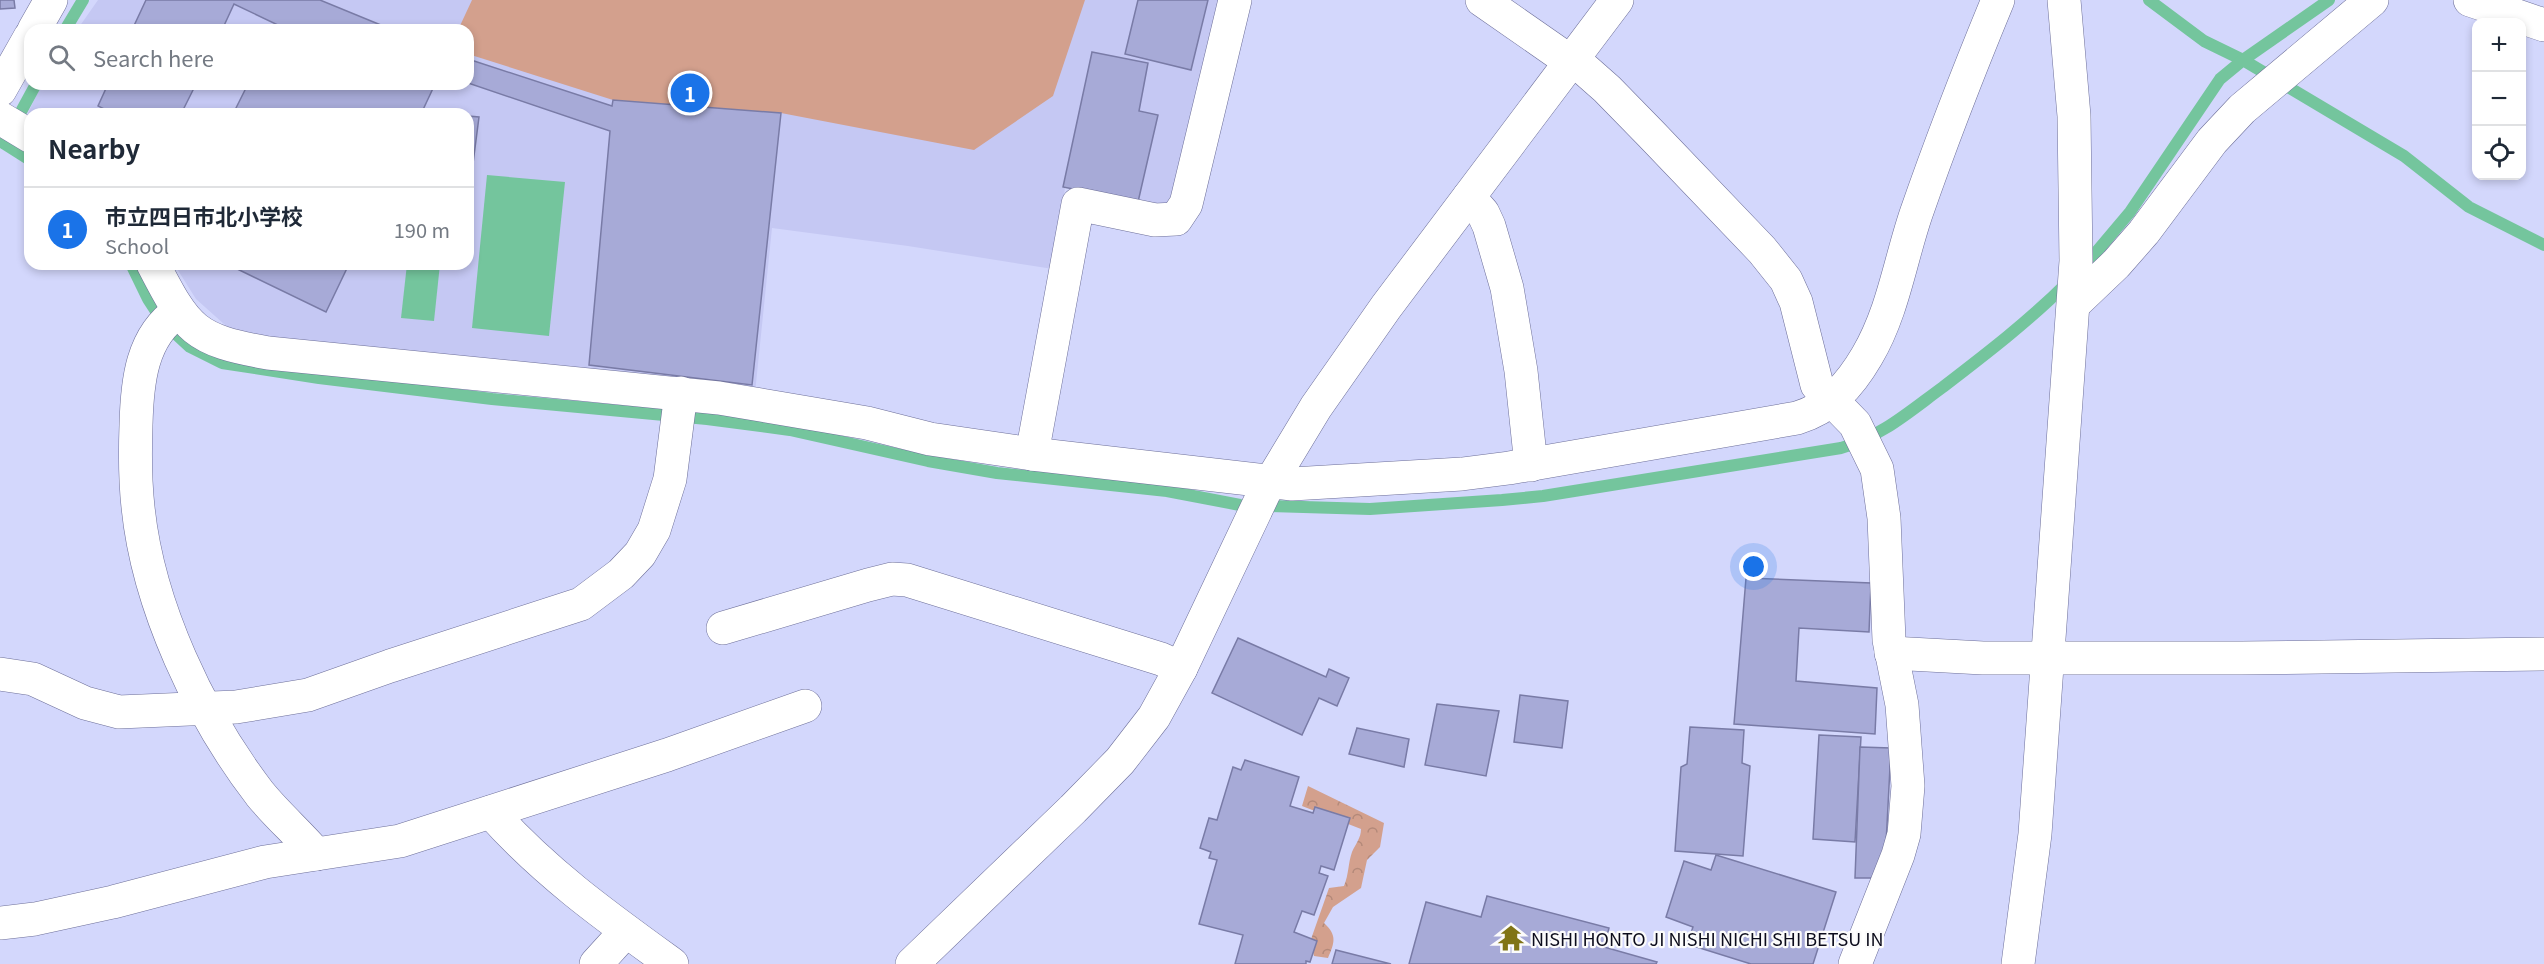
<!DOCTYPE html>
<html lang="en">
<head>
<meta charset="utf-8">
<style>
	:root { --surface:#fff; --page:#f2f2f3; --text:#1f2937; --muted:#747a83; --line:#e0e1e3; --accent:#1a73e8 }
	body { margin:0; font-family:Georgia,"Noto Sans JP",serif; background:var(--page); color:var(--text) }
	.controls { position:absolute; right:18px; top:18px; display:grid; overflow:hidden; border-radius:12px; box-shadow:0 3px 9px #0003 }
	.controls button { width:54px; height:54px; display:grid; place-items:center; padding:0; border:0; border-bottom:2px solid var(--line); background:var(--surface); color:var(--text); font:30px sans-serif }
	.you { position:absolute; left:1754px; top:567px; width:21px; height:21px; margin:-15px; border:4px solid #fff; border-radius:50%; background:#1a73e8; box-shadow:0 0 0 9px #1a73e833 }
	.badge { display:grid; place-items:center; width:39px; height:39px; border-radius:50%; background:var(--accent); color:#fff; font-size:20px; font-weight:700 }
	.pin { position:absolute; translate:-50% -50%; border:3px solid #fff; box-shadow:0 2px 6px #0006 }
	.list { margin:0; padding:0; list-style:none }
	h2 { display:flex; justify-content:space-between; align-items:center; height:78px; margin:0; padding:0 24px; font-size:26px }
	h2 small { font-size:20px; font-weight:400; color:var(--muted) }
	.list li { display:grid; grid-template-columns:39px 1fr auto; gap:18px; align-items:center; box-sizing:border-box; height:84px; padding:0 24px; border-top:2px solid var(--line) }
	.list b { display:block; font-size:22px; white-space:nowrap }
	.list p { margin:0; font-size:20px; white-space:nowrap; color:var(--muted) }
	.list em { font-size:20px; font-style:normal; color:var(--muted) }
	.icon { flex:none; width:33px; height:33px; fill:none; stroke:currentColor; stroke-width:2; stroke-linecap:round; stroke-linejoin:round }
	.map { position:relative; flex:none; width:2544px; height:964px; overflow:hidden }
	.search { position:absolute; background:var(--surface); box-shadow:0 3px 9px #0003; left:24px; top:24px; width:450px; height:66px; display:flex; align-items:center; gap:15px; box-sizing:border-box; padding:0 21px; border-radius:18px; color:var(--muted); font-size:22px }
	.panel { position:absolute; background:var(--surface); box-shadow:0 3px 9px #0003; left:24px; top:108px; width:450px; height:162px; border-radius:18px }
	.map>svg:first-child { display:block }
</style>
</head>
<body>
<div class="map">
<svg width="2544" height="964" viewBox="0 0 2544 964">
	<defs>
		<pattern id="forest-crowns" width="20" height="18" patternUnits="userSpaceOnUse" patternTransform="scale(1.5)"><rect width="20" height="18" fill="#d3a08d"/><path d="M2 6a3 3 0 1 1 6 0M12 15a3 3 0 1 1 6 0" fill="none" stroke="#b48979"/></pattern>
	</defs>
	<rect width="100%" height="100%" fill="#d3d7fc"/>
	<!-- built -->
	<polygon fill="#c5c8f3" points="98,0 1225,0 1179,202 1161,207 1065,188 1053,269 908,246 772,228 755,393 234,333 196,299 174,264 468,264 468,114 30,114 30,125 28,123 28,113 42,84 468,84 468,30 77,30"/>
	<!-- green -->
	<polygon fill="#d3a08d" points="472,0 1085,0 1053,96 974,150 781,113 613,100 468,54 468,30 458,30"/>
	<!-- forest -->
	<path fill="url(#forest-crowns)" d="M1308,786l76,37 -4,24 -13,13 -6,28 -28,19 -9,16c13,12 11,19 4,35l-14,-2 -4,-14 19,-54 15,-2c5,-12 4,-23 8,-34 4,-9 9,-14 9,-23l-59,-23z"/>
	<!-- water -->
	<g fill="#74c59d">
		<polygon points="487,175 565,182 549,336 472,328"/>
		<polygon points="407,264 440,264 434,321 401,318"/>
	</g>
	<g fill="none" stroke-linecap="round" stroke-linejoin="round">
		<!-- stream -->
		<g stroke="#74c59d" stroke-width="12">
			<polyline points="2149,0 2204,41 2243,60 2329,0"/>
			<polyline points="65,30 83,0"/>
			<polyline points="0,141 30,160"/>
			<polyline points="4,143 36,84"/>
			<path d="M131,264l17,35 15,23 27,25 32,16 97,15 173,21 215,20 83,11 138,31 69,12 170,18 73,14 130,4 132,-9 41,-4 298,-48c40,-11 69,-37 102,-61 43,-33 86,-66 124,-104"/>
			<polyline points="2082,269 2130,212 2220,79 2243,60 2404,156 2469,207 2544,245"/>
		</g>
	</g>
	<!-- building -->
	<g fill="#a7aad7" stroke="#797ba6" stroke-width="1.5">
		<polygon points="0,0 14,0 15,8 0,9"/>
		<polygon points="146,0 320,0 393,30 275,30 278,25 234,4 222,30 132,30"/>
		<polygon points="1138,0 1208,0 1191,70 1125,54"/>
		<polygon points="1092,52 1148,63 1139,111 1158,115 1138,202 1063,187"/>
		<polygon points="468,59 612,106 613,100 781,113 752,385 589,365 610,131 468,83"/>
		<polygon points="108,84 196,84 181,114 114,114 98,106"/>
		<polygon points="248,84 435,84 421,114 233,114"/>
		<polygon points="468,116 479,117 468,202"/>
		<polygon points="227,264 349,264 326,312"/>
		<polygon points="1746,578 1871,583 1869,632 1799,628 1796,681 1877,688 1875,734 1734,724"/>
		<polygon points="1238,638 1326,677 1329,669 1349,678 1337,706 1319,698 1302,735 1212,693"/>
		<polygon points="1520,695 1568,701 1562,748 1514,742"/>
		<polygon points="1437,704 1499,711 1486,776 1425,765"/>
		<polygon points="1690,727 1744,730 1742,763 1750,766 1743,856 1675,851 1681,767 1687,764"/>
		<polygon points="1357,728 1409,739 1404,767 1349,754"/>
		<polygon points="1819,735 1861,737 1855,842 1813,839"/>
		<polygon points="1860,747 1891,748 1886,844 1872,878 1855,878"/>
		<polygon points="1245,760 1299,777 1290,806 1313,813 1315,807 1350,818 1334,870 1321,866 1319,873 1328,876 1314,915 1302,911 1294,932 1317,941 1310,962 1306,961 1306,964 1235,964 1243,935 1199,924 1217,860 1209,858 1211,852 1200,848 1209,818 1217,820 1233,767 1241,770"/>
		<polygon points="1716,855 1836,892 1813,964 1751,964 1687,944 1693,927 1666,917 1684,861 1711,870"/>
		<polygon points="1487,896 1609,928 1604,947 1657,962 1656,964 1409,964 1426,902 1481,917"/>
		<polygon points="1336,950 1391,964 1332,964"/>
	</g>
	<g fill="none" stroke-linecap="round" stroke-linejoin="round">
		<!-- minor casing -->
		<g stroke="#6d6f99" stroke-width="34">
			<g id="minor">
				<polyline points="1482,0 1571,62"/>
				<polyline points="2470,0 2544,25"/>
				<polyline points="34,30 51,0"/>
				<polyline points="1573,59 1607,89 1651,134 1762,250 1786,280 1796,302 1817,385 1855,424 1877,469 1884,518 1889,640 1902,705 1908,786 1904,834 1898,855 1855,964"/>
				<polyline points="0,90 30,37"/>
				<polyline points="0,118 30,136"/>
				<polyline points="1469,197 1483,213 1489,226 1507,288 1521,371 1531,465"/>
				<path d="M153,264c34,66 41,76 115,89l451,45 148,25 63,16 102,15 260,30 170,-10 47,-6 288,-50c33,-10 53,-33 70,-62 26,-44 33,-95 49,-142 25,-72 53,-144 82,-214"/>
				<polyline points="2074,304 2116,264 2144,232 2212,141 2242,109 2372,0"/>
				<path d="M179,311c-38,25 -42,72 -43,114 -1,28 -1,55 2,82 10,99 62,209 122,287 17,21 38,39 56,60"/>
				<polyline points="1032,454 1078,204 1155,220 1176,219 1186,204 1235,0"/>
				<polyline points="723,628 868,585 892,579 907,580 1161,659 1181,668"/>
				<polyline points="1891,653 1983,658 2242,658 2544,654"/>
				<polyline points="0,674 33,679 85,703 119,712 236,707 308,695 390,666 581,604 621,574 640,554 654,530 670,479 681,393"/>
				<path d="M491,812c53,60 116,105 181,152"/>
				<polyline points="0,923 35,919 113,902 265,862 400,841 667,755 805,706"/>
				<polyline points="596,964 626,931"/>
				<polyline points="912,964 1073,809 1120,761 1154,717 1181,668 1264,493 1316,407 1386,307 1617,0"/>
				<polyline points="2018,964 2035,834 2076,261 2074,116 2064,0"/>
			</g>
		</g>
		<!-- minor -->
		<use href="#minor" stroke="#fff" stroke-width="33"/>
	</g>
	<!-- icons -->
	<defs>
		<g id="temple-bare" transform="scale(2.07)"><path d="M0-6L5-2H3V0L6.5 2.5H4V6H1.5V3h-3V6H-4V2.5H-6.5L-3 0V-2H-5Z" fill="#807416" stroke="#fbfbfb" stroke-width="2.5" paint-order="stroke"/></g>
	</defs>
	<g fill-rule="evenodd">
		<use href="#temple-bare" x="1511" y="938"/>
	</g>
	<g text-anchor="middle" dominant-baseline="central" stroke-width="4.5" stroke-linejoin="round" paint-order="stroke">
		<!-- poi labels -->
		<g font-size="18" fill="#0c0c1c" stroke="#fbfbfb" text-anchor="start">
			<text x="1531" y="938">NISHI HONTO JI NISHI NICHI SHI BETSU IN</text>
		</g>
	</g>
</svg>
<div class="controls">
<button>+</button>
<button>−</button>
<button><svg class="icon" aria-label="locate" viewBox="0 0 24 24"><circle cx="12" cy="12" r="6"/><path d="M12 2v4M12 18v4M2 12h4M18 12h4"/></svg></button>
</div>
<div class="you"></div>
<div class="pin badge" style="left:690px;top:93px">1</div>
<div class="search"><svg class="icon" aria-label="search" viewBox="0 0 24 24"><circle cx="10" cy="10" r="6"/><path d="M15 15l6 6"/></svg>Search here</div>
<section class="panel">
<h2>Nearby<small></small></h2>
<ul class="list">
<li><span class="badge">1</span><div><b>市立四日市北小学校</b><p>School</p></div><em>190 m</em></li>
</ul>
</section>
</div>
</body>
</html>
